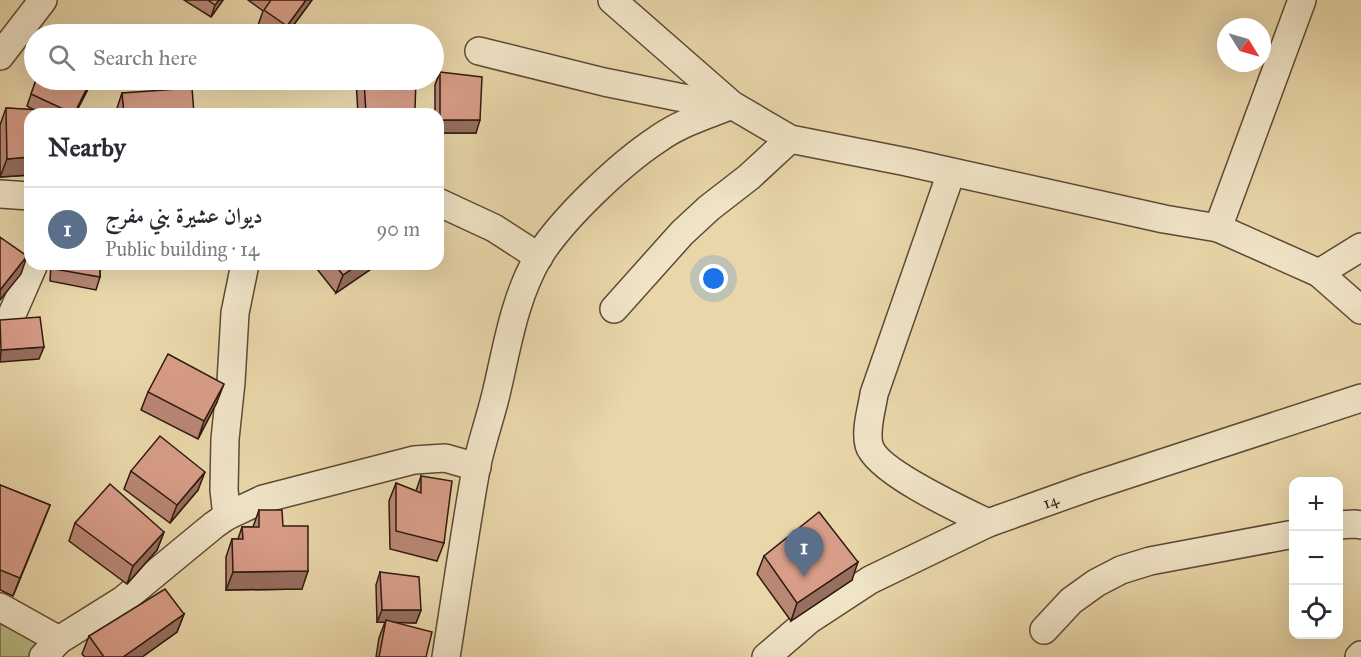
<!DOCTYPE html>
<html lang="en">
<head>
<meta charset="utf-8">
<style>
	:root { --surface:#fff; --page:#f2f2f3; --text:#2b2b33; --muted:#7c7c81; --line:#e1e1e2; --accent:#8f2418 }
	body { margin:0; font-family:"IM FELL Great Primer",Amiri,serif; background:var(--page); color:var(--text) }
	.controls { position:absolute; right:18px; bottom:18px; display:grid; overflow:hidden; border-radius:12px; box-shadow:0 6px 24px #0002 }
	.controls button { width:54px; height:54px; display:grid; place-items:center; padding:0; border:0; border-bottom:2px solid var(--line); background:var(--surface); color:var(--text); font:30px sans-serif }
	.compass { position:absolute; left:1217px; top:18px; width:54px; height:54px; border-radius:50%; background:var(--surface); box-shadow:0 6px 24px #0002; rotate:127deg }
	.you { position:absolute; left:714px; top:279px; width:21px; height:21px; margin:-15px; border:4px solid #fff; border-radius:50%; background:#1a73e8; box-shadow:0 0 0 9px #1a73e833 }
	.badge { display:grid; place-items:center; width:39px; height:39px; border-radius:50%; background:var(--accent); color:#fff; font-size:20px; font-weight:700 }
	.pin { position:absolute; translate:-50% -50px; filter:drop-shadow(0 2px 3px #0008) }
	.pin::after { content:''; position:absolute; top:32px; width:21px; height:18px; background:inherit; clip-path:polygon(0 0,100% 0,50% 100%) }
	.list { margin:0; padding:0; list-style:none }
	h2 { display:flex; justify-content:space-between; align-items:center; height:78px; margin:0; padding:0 24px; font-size:26px }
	h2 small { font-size:20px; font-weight:400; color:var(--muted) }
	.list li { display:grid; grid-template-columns:39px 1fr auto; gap:18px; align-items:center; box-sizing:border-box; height:84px; padding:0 24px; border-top:2px solid var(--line) }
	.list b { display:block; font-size:22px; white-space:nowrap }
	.list p { margin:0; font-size:20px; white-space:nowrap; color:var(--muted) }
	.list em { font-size:20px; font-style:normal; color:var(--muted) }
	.icon { flex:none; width:33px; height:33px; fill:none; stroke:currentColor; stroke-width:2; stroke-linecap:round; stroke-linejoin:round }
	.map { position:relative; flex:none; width:1361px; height:657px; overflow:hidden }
	.search { position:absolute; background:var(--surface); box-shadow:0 6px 24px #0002; left:24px; top:24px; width:420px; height:66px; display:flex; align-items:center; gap:15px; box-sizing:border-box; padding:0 21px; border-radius:33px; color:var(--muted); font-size:22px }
	.panel { position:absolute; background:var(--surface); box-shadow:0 6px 24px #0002; left:24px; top:108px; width:420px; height:162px; border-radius:18px }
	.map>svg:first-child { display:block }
</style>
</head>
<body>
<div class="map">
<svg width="1361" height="657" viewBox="0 0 1361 657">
	<rect width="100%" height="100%" fill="#e9d7aa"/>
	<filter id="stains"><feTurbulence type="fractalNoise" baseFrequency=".00333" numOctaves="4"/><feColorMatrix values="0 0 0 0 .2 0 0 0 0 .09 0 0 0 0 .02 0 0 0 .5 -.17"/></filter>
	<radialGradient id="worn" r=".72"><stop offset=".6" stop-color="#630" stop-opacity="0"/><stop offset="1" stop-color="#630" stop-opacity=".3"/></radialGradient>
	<!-- green -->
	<polygon fill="#babd86" stroke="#746c4b" stroke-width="1.5" points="0,623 40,641 29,657 0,657"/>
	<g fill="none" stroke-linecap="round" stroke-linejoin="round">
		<!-- street casing -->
		<g stroke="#5e4936" stroke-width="30">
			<g id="street">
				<polyline points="612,0 732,105 790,139 907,162 1164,219 1218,228 1319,273 1361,310"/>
				<polyline points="479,51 604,82 678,97 695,100 719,94"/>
				<polyline points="0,56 43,0"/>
				<path d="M951,173l-77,221c-2,15 -9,35 -5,51 7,26 94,66 119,78"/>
				<polyline points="0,194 30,196"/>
				<polyline points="438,202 494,228 539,257"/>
				<polyline points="1218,228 1302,0"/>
				<polyline points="1319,273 1361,247"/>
				<polyline points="614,309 682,233 709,208 749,177 790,139"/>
				<polyline points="6,328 34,264"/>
				<polyline points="227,516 224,490 225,439 231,382 235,313 245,264"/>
				<polyline points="1338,525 1355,524 1361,525"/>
				<polyline points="0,607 59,640"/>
				<polyline points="1044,630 1071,601 1096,583 1121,570 1150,561 1294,534"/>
				<polyline points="43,657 59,640 123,600 214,525 227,516 263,499 414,460 445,458 477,467"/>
				<path d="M446,657c10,-63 19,-126 30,-188 5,-25 14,-50 20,-75 11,-46 18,-96 43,-138 24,-38 81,-92 119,-117 22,-16 49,-24 74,-34"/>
				<path id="s1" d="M766,657l43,-37 61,-40 118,-57 101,-36 272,-89"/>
				<polyline points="1359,657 1361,655"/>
			</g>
		</g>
		<!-- street -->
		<use href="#street" stroke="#f1e5c8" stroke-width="27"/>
	</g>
	<!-- wall -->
	<g fill="#ba8775" stroke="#2f1a10" stroke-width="1.5">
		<polygon points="184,0 223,0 211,17"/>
		<polygon points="248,0 312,0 287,34 267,34 257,28 263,11"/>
		<polygon points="440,72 476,133 438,133 438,114 435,114 435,85"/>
		<polygon points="36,80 88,89 75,114 30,114 30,175 0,177 0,125 6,108 34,110 27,106"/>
		<polygon points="356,80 416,80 413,114 358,114"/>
		<polygon points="122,93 194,114 116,114 116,111"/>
		<polygon points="51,264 100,264 100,277 96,290 50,281"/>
		<polygon points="313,264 373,264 371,269 336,293"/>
		<polygon points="148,392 217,402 198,439 141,410"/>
		<polygon points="131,471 198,490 170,523 124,489"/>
		<polygon points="421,476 444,543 437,561 390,549 389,501 396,483 416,491"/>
		<polygon points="0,485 50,505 13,596 0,590"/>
		<polygon points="259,510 283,526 302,589 226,590 226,557 232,539 238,539 242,527 253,527"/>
		<polygon points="75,523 164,532 157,550 127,584 69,541"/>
		<polygon points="764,556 852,580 791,621 757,574"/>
		<polygon points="380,572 421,610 416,623 395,622 426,657 376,657 379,638 385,622 377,622 376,585"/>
		<polygon points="184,614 177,632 142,657 85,657 82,654 89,636"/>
	</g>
	<!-- shaded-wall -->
	<g fill="#976e5f" stroke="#2f1a10" stroke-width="1.5">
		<polygon points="219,0 223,0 211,17 215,5"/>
		<polygon points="306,0 312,0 287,34 284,34 287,26"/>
		<polygon points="91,80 88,89 75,114 74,114"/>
		<polygon points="404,109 415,109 413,114 402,114"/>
		<polygon points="440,120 480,120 476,133 438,133 438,126"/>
		<polygon points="30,157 30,175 0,177 7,159"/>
		<polygon points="27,256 21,274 0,300 0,290"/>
		<polygon points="359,264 373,264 371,269 336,293 343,275"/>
		<polygon points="44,347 39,359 0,362 1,350"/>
		<polygon points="224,384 217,402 198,439 204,421"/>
		<polygon points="205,472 198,490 170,523 177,505"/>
		<polygon points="50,505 43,523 13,596 20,578"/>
		<polygon points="164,532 157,550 127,584 133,566"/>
		<polygon points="858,562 852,580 791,621 797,603"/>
		<polygon points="308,571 302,589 226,590 233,572"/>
		<polygon points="382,610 421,610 416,623 377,622"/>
		<polygon points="184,614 177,632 142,657 123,657"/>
	</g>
	<!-- building -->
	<g fill="#d89d88" stroke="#2f1a10" stroke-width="1.5">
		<polygon points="208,0 219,0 215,5"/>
		<polygon points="271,0 306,0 287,26 264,10"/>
		<polygon points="440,72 482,77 480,120 440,120"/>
		<polygon points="36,80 91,80 74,114 31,94"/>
		<polygon points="364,80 416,80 415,109 404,109 404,114 366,114"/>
		<polygon points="192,88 194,114 124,114 122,93"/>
		<polygon points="6,108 61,111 61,114 30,114 30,157 7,159"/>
		<polygon points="0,237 27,256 0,290"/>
		<polygon points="55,264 100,264 100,277 54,269"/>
		<polygon points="334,264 359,264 343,275"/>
		<polygon points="40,317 44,347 1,350 0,320"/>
		<polygon points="168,354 224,384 204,421 148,392"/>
		<polygon points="160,436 205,472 177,505 131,471"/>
		<polygon points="421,476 452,481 444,543 396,531 396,483 421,493"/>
		<polygon points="110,484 164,532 133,566 75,523"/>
		<polygon points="0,485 50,505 20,578 0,570"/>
		<polygon points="259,510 282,510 283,526 308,526 308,571 233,572 232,539 243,539 242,527 259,527"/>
		<polygon points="819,512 858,562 797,603 764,556"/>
		<polygon points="380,572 419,577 421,610 382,610"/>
		<polygon points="165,589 184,614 123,657 104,657 89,636"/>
		<polygon points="386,620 432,632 426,657 379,657"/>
	</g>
	<g text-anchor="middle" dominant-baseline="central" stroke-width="4.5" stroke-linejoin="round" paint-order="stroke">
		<!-- street labels -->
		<g font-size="16" fill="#2f1a10" stroke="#f1e5c8">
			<text stroke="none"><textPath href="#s1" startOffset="327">14</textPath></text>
		</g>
	</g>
	<rect width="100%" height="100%" filter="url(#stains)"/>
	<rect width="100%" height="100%" fill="url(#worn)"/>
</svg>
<div class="controls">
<button>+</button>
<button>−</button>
<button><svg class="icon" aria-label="locate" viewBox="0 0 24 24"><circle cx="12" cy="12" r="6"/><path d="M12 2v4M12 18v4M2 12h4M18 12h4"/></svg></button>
</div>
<svg class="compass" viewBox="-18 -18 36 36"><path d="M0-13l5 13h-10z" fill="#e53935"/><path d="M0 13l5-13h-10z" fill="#7c7c81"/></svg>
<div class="you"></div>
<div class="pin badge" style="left:804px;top:577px;background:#5c6f8a">1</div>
<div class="search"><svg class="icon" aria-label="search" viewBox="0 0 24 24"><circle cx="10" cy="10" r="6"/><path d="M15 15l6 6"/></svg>Search here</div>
<section class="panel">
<h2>Nearby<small></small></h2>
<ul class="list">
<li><span class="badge" style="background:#5c6f8a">1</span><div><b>ديوان عشيرة بني مفرج</b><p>Public building · 14</p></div><em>90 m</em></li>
</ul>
</section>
</div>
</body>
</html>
